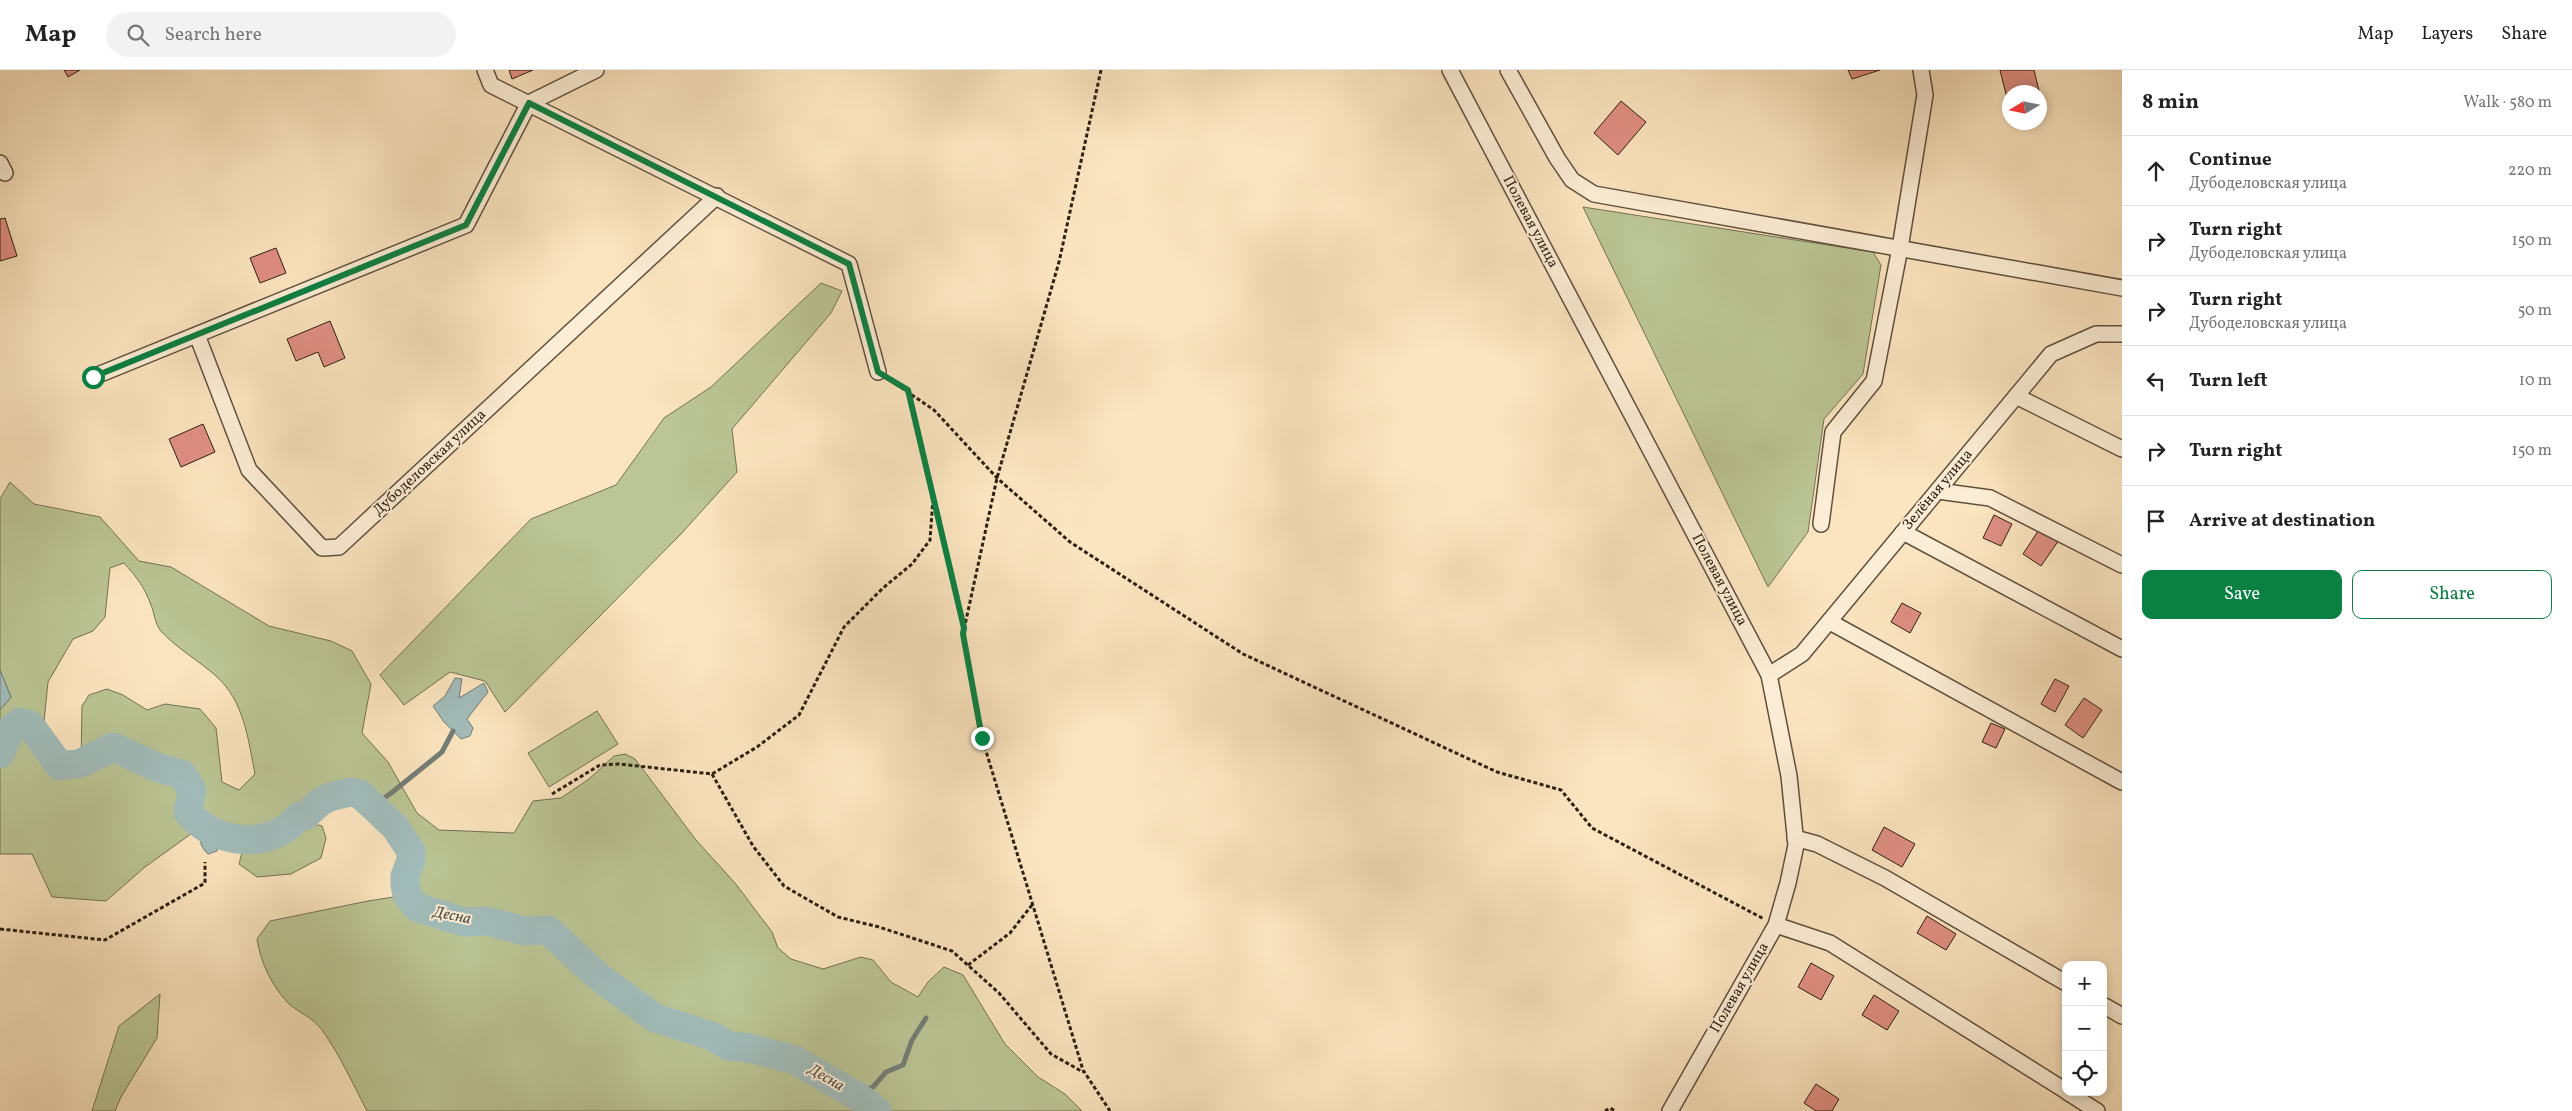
<!DOCTYPE html>
<html lang="en">
<head>
<meta charset="utf-8">
<style>
	:root { --surface:#fff; --page:#f2f2f2; --text:#222; --muted:#767676; --line:#e0e0e0; --accent:#0b8043 }
	body { margin:0; font-family:Vollkorn,serif; background:var(--page); color:var(--text) }
	.controls { position:absolute; right:15px; bottom:15px; display:grid; overflow:hidden; border-radius:10px; box-shadow:0 2px 8px #0003 }
	.controls button { width:45px; height:45px; display:grid; place-items:center; padding:0; border:0; border-bottom:1px solid var(--line); background:var(--surface); color:var(--text); font:25px sans-serif }
	.compass { position:absolute; left:2002px; top:15px; width:45px; height:45px; border-radius:50%; background:var(--surface); box-shadow:0 2px 8px #0003; rotate:260deg }
	.stop { position:absolute; width:15px; height:15px; margin:-11px; border:4px solid #0b8043; border-radius:50%; background:#fff }
	.stop.end { background:#0b8043; border-color:#fff; box-shadow:0 1px 5px #0008 }
	.list { margin:0; padding:0; list-style:none }
	h2 { display:flex; justify-content:space-between; align-items:center; height:65px; margin:0; padding:0 20px; font-size:21px }
	h2 small { font-size:16px; font-weight:400; color:var(--muted) }
	.list li { display:grid; grid-template-columns:32px 1fr auto; gap:15px; align-items:center; box-sizing:border-box; height:70px; padding:0 20px; border-top:1px solid var(--line) }
	.list b { display:block; font-size:19px; white-space:nowrap }
	.list p { margin:0; font-size:16px; white-space:nowrap; color:var(--muted) }
	.list em { font-size:16px; font-style:normal; color:var(--muted) }
	.actions { display:flex; gap:10px; padding:15px 20px }
	.actions a { flex:1; padding:11px 0; border:1px solid var(--accent); border-radius:10px; text-align:center; font-size:18px; color:var(--accent) }
	.actions .main { background:var(--accent); color:#fff }
	.icon { flex:none; width:28px; height:28px; fill:none; stroke:currentColor; stroke-width:2; stroke-linecap:round; stroke-linejoin:round }
	.map { position:relative; flex:none; width:2122px; height:1041px; overflow:hidden }
	header { display:flex; align-items:center; gap:30px; box-sizing:border-box; height:70px; padding:0 25px; background:var(--surface); border-bottom:1px solid var(--line) }
	header strong { font-size:24px }
	nav { display:flex; gap:28px; margin-inline-start:auto; font-size:18px }
	.search { width:350px; height:45px; background:var(--page); display:flex; align-items:center; gap:12px; box-sizing:border-box; padding:0 18px; border-radius:28px; color:var(--muted); font-size:19px }
	main { display:flex }
	aside { flex:1; background:var(--surface) }
	.map>svg:first-child { display:block }
</style>
</head>
<body>
<header>
<strong>Map</strong>
<div class="search"><svg class="icon" aria-label="search" viewBox="0 0 24 24"><circle cx="10" cy="10" r="6"/><path d="M15 15l6 6"/></svg>Search here</div>
<nav><a>Map</a><a>Layers</a><a>Share</a></nav>
</header>
<main>
<div class="map">
<svg width="2122" height="1041" viewBox="0 0 2122 1041">
	<rect width="100%" height="100%" fill="#fbe5c0"/>
	<filter id="stains"><feTurbulence type="fractalNoise" baseFrequency=".004" numOctaves="4"/><feColorMatrix values="0 0 0 0 .2 0 0 0 0 .09 0 0 0 0 .02 0 0 0 .5 -.17"/></filter>
	<radialGradient id="worn" r=".72"><stop offset=".6" stop-color="#630" stop-opacity="0"/><stop offset="1" stop-color="#630" stop-opacity=".3"/></radialGradient>
	<!-- green -->
	<g fill="#bbc595" stroke="#747253" fill-rule="evenodd">
		<polygon points="1583,137 1873,182 1881,195 1863,304 1824,349 1808,462 1768,517"/>
		<polygon points="821,213 842,221 831,243 732,359 737,402 680,465 505,642 485,611 450,602 404,635 380,605 531,449 616,415 664,348 711,317"/>
		<path d="M10,412l24,22 66,13 39,44 32,6 98,59 62,15 21,10 19,33 -9,49 26,29 29,51 22,17 75,3 19,-32 28,-3 28,-19 25,-23 11,-2 10,5 61,81 39,43 37,49 6,16 13,11 32,10 38,-12 12,3 18,22 27,15 10,-15 16,-15 19,8 42,69 33,33 27,17 17,17h-715c-14,-27 -27,-56 -45,-81 -9,-12 -22,-17 -33,-26 -17,-18 -28,-40 -32,-65l13,-18 98,-20 38,-6c0,-6 -2,-13 -1,-19 2,-8 7,-14 6,-22 -2,-14 -40,-57 -54,-61 -8,-2 -18,1 -26,3 -13,5 -19,20 -32,21 -13,15 -37,24 -57,24 -14,-1 -28,-9 -40,-15l-57,41 -39,34 -54,-4 -20,-43h-32v-145l11,-12 -11,-27v-171zM124,493c12,13 21,25 27,42 3,7 4,18 9,25 16,18 38,30 56,46 28,25 32,62 39,98l-16,16 -17,-8 -6,-54 -16,-19 -35,-5 -18,6 -24,-15 -16,-6 -18,6 -7,11 -1,57 -21,3 -18,-25 6,-59 25,-43 20,-8 12,-14 5,-49z"/>
		<polygon points="597,641 618,674 549,717 528,683"/>
		<polygon points="302,751 322,756 326,768 321,788 291,804 257,807 239,794 243,779 284,769"/>
		<polygon points="160,924 157,968 121,1027 115,1041 92,1041 119,956"/>
	</g>
	<!-- water -->
	<g fill="#a2bdbb" stroke="#747e77">
		<polygon points="0,600 11,627 1,639 0,639"/>
		<polygon points="455,608 462,609 459,628 484,613 488,622 467,649 473,658 470,666 461,669 444,652 433,636 445,626"/>
		<path d="M202,756l18,9 -3,16 -9,3c-9,-8 -9,-16 -6,-28z"/>
	</g>
	<g fill="none" stroke-linecap="round" stroke-linejoin="round">
		<!-- stream -->
		<g stroke="#747e77" stroke-width="5">
			<polyline points="373,735 390,724 442,682 453,661"/>
			<polyline points="854,1024 873,1017 886,1002 903,995 912,970 926,948"/>
		</g>
		<!-- river -->
		<path stroke="#a2bdbb" stroke-width="29" d="M0,684l11,-25 9,-7 10,3 30,41 21,-3 32,-16c24,10 43,23 69,27l10,16 -4,22c26,33 83,39 111,4h6l15,-14 10,-5 20,-5 10,2 35,33 16,24v9l-6,16v9l2,10 11,13 47,14 23,-1 36,10 24,-1 51,47 56,41 57,18 17,10 20,2 46,12 64,37 18,14"/>
	</g>
	<!-- building -->
	<g fill="#e08f84" stroke="#2e1f11">
		<polygon points="64,0 80,0 68,7"/>
		<polygon points="509,0 533,0 512,9"/>
		<polygon points="1848,0 1880,0 1852,9"/>
		<polygon points="2000,0 2034,0 2041,29 2040,22 2010,22 2009,36"/>
		<polygon points="1621,31 1646,52 1618,85 1594,63"/>
		<polygon points="5,148 17,186 0,191 0,149"/>
		<polygon points="276,178 286,203 260,213 250,188"/>
		<polygon points="330,251 345,288 324,297 318,282 296,291 287,269"/>
		<polygon points="203,354 215,382 181,397 169,369"/>
		<polygon points="1994,445 2012,454 2001,476 1983,468"/>
		<polygon points="2040,458 2059,470 2041,496 2023,484"/>
		<polygon points="1902,533 1921,543 1910,563 1891,552"/>
		<polygon points="2055,609 2069,616 2055,642 2041,634"/>
		<polygon points="2084,628 2102,640 2083,668 2065,655"/>
		<polygon points="1991,653 2005,659 1996,678 1982,672"/>
		<polygon points="1884,757 1915,774 1902,797 1872,780"/>
		<polygon points="1927,846 1956,864 1946,880 1917,863"/>
		<polygon points="1811,893 1834,906 1821,930 1798,917"/>
		<polygon points="1874,925 1899,941 1887,960 1862,945"/>
		<polygon points="1816,1014 1839,1029 1832,1041 1816,1041 1804,1033"/>
	</g>
	<g fill="none" stroke-linecap="round" stroke-linejoin="round">
		<!-- minor casing -->
		<g stroke="#61503d" stroke-width="18">
			<g id="minor">
				<polyline points="485,0 491,15 849,194 878,302"/>
				<polyline points="1450,0 1769,605 1789,706 1796,775 1788,813 1776,855 1670,1041"/>
				<polyline points="1508,0 1557,88 1572,110 1594,124 2122,218"/>
				<polyline points="0,93 5,103"/>
				<polyline points="197,265 249,400 322,478 339,477 717,126"/>
				<polyline points="93,307 466,155 529,33 596,0"/>
				<polyline points="2016,326 2122,379"/>
				<polyline points="1938,421 1990,428 2122,495"/>
				<polyline points="1821,454 1833,362 1874,311 1900,178 1925,25 1921,0"/>
				<polyline points="1903,462 2122,579"/>
				<polyline points="1830,552 2122,712"/>
				<polyline points="1769,605 1802,584 2051,284 2096,264 2122,264"/>
				<polyline points="1795,768 1817,774 1885,808 2066,913"/>
				<polyline points="1776,855 1830,873 2066,1021"/>
				<polyline points="2103,935 2122,946"/>
				<polyline points="2067,1022 2097,1041"/>
			</g>
		</g>
		<!-- path -->
		<g stroke="#2e1f11" stroke-width="3" stroke-dasharray="4 2.5" stroke-linecap="butt">
			<polyline points="1101,0 1059,192 997,408 963,564 982,668 1083,1000 1110,1041"/>
			<polyline points="890,310 934,340 997,408 1070,472 1243,584 1497,702 1561,720 1592,758 1764,849"/>
			<polyline points="908,321 964,555"/>
			<polyline points="712,704 753,776 784,816 838,847 879,857 952,881 999,923 1051,984 1083,1002"/>
			<polyline points="552,724 600,695 619,694 712,704 757,677 799,645 844,557 883,518 912,494 930,470 933,428"/>
			<polyline points="0,859 105,870 205,813 205,792"/>
			<polyline points="968,895 1010,863 1032,835"/>
			<polyline points="1605,1041 1610,1038 1615,1041"/>
		</g>
		<!-- minor -->
		<use href="#minor" stroke="#fceed6" stroke-width="15"/>
	</g>
	<g fill="none" stroke-linecap="round" stroke-linejoin="round">
		<!-- route -->
		<polyline stroke="#0b8043" stroke-width="6" points="93,307 466,155 529,33 849,194 878,302 908,320 964,558 963,564 982,668"/>
	</g>
	<g text-anchor="middle" dominant-baseline="central" stroke-width="4" stroke-linejoin="round" paint-order="stroke">
		<!-- street labels -->
		<g font-size="15" fill="#2e1f11" stroke="#fceed6">
			<text transform="translate(1530 152) rotate(62)">Полевая улица</text>
			<text transform="translate(430 393) rotate(-43)">Дубоделовская улица</text>
			<text transform="translate(1938 420) rotate(-50)">Зелёная улица</text>
			<text transform="translate(1719 510) rotate(62)">Полевая улица</text>
			<text transform="translate(1740 918) rotate(-60)">Полевая улица</text>
		</g>
		<!-- water labels -->
		<g font-size="16" font-style="italic" fill="#514e44" stroke="#fceed6">
			<text transform="translate(452 846) rotate(11)">Десна</text>
			<text transform="translate(826 1008) rotate(30)">Десна</text>
		</g>
	</g>
	<rect width="100%" height="100%" filter="url(#stains)"/>
	<rect width="100%" height="100%" fill="url(#worn)"/>
</svg>
<div class="controls">
<button>+</button>
<button>−</button>
<button><svg class="icon" aria-label="locate" viewBox="0 0 24 24"><circle cx="12" cy="12" r="6"/><path d="M12 2v4M12 18v4M2 12h4M18 12h4"/></svg></button>
</div>
<svg class="compass" viewBox="-18 -18 36 36"><path d="M0-13l5 13h-10z" fill="#e53935"/><path d="M0 13l5-13h-10z" fill="#767676"/></svg>
<div class="stop" style="left:93px;top:307px"></div>
<div class="stop end" style="left:982px;top:668px"></div>
</div>
<aside>
<h2>8 min<small>Walk · 580 m</small></h2>
<ul class="list">
<li><svg class="icon" aria-label="ahead" viewBox="0 0 24 24"><path d="M12 20V5M6 11l6-6 6 6"/></svg><div><b>Continue</b><p>Дубоделовская улица</p></div><em>220 m</em></li>
<li><svg class="icon" aria-label="right" viewBox="0 0 24 24"><path d="M7 20v-9h11M14 6l5 5-5 5"/></svg><div><b>Turn right</b><p>Дубоделовская улица</p></div><em>150 m</em></li>
<li><svg class="icon" aria-label="right" viewBox="0 0 24 24"><path d="M7 20v-9h11M14 6l5 5-5 5"/></svg><div><b>Turn right</b><p>Дубоделовская улица</p></div><em>50 m</em></li>
<li><svg class="icon" aria-label="left" viewBox="0 0 24 24"><path d="M17 20v-9H6M10 6l-5 5 5 5"/></svg><div><b>Turn left</b></div><em>10 m</em></li>
<li><svg class="icon" aria-label="right" viewBox="0 0 24 24"><path d="M7 20v-9h11M14 6l5 5-5 5"/></svg><div><b>Turn right</b></div><em>150 m</em></li>
<li><svg class="icon" aria-label="arrive" viewBox="0 0 24 24"><path d="M6 21V4h12l-3 4 3 4H6"/></svg><div><b>Arrive at destination</b></div></li>
</ul>
<div class="actions"><a class="main">Save</a><a>Share</a></div>
</aside>
</main>
</body>
</html>
